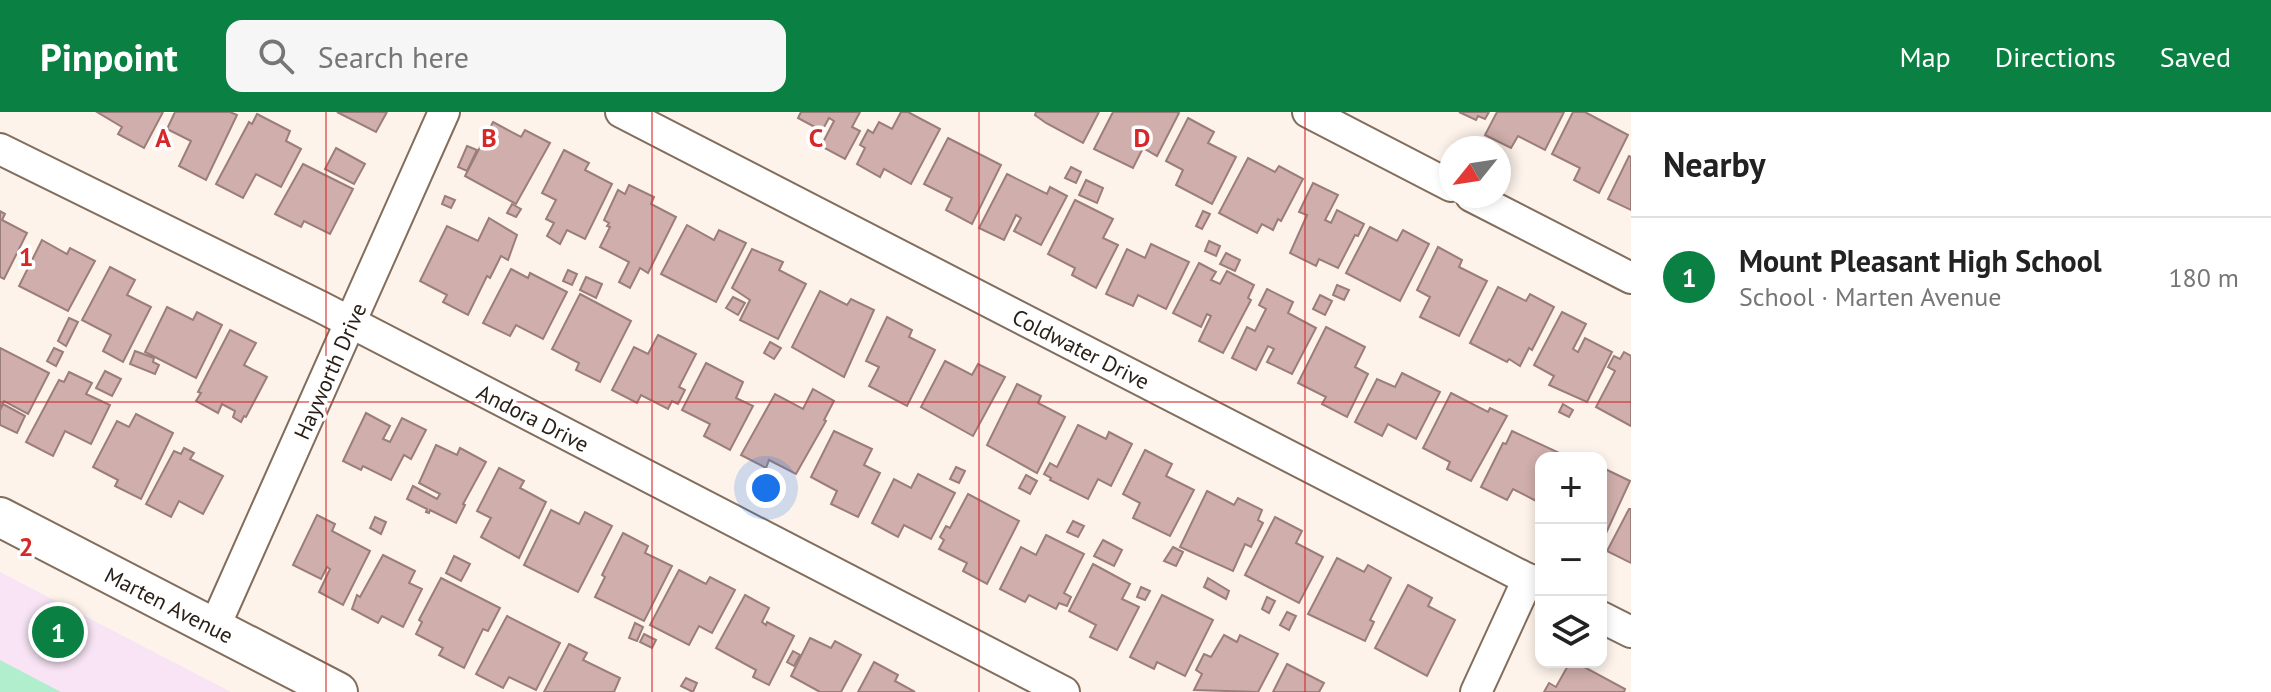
<!DOCTYPE html>
<html lang="en">
<head>
<meta charset="utf-8">
<style>
	:root { --surface:#fff; --page:#f6f6f6; --text:#222; --muted:#767676; --line:#e0e0e0; --accent:#0b8043 }
	body { margin:0; font-family:"PT Sans",sans-serif; background:var(--page); color:var(--text) }
	.controls { position:absolute; right:24px; bottom:24px; display:grid; overflow:hidden; border-radius:16px; box-shadow:0 4px 12px #0003 }
	.controls button { width:72px; height:72px; display:grid; place-items:center; padding:0; border:0; border-bottom:2px solid var(--line); background:var(--surface); color:var(--text); font:40px sans-serif }
	.compass { position:absolute; left:1439px; top:24px; width:72px; height:72px; border-radius:50%; background:var(--surface); box-shadow:0 4px 12px #0003; rotate:240deg }
	.you { position:absolute; left:766px; top:376px; width:28px; height:28px; margin:-20px; border:6px solid #fff; border-radius:50%; background:#1a73e8; box-shadow:0 0 0 12px #1a73e833 }
	.badge { display:grid; place-items:center; width:52px; height:52px; border-radius:50%; background:var(--accent); color:#fff; font-size:26px; font-weight:700 }
	.pin { position:absolute; translate:-50% -50%; border:4px solid #fff; box-shadow:0 2px 8px #0006 }
	.list { margin:0; padding:0; list-style:none }
	h2 { display:flex; justify-content:space-between; align-items:center; height:104px; margin:0; padding:0 32px; font-size:34px }
	h2 small { font-size:26px; font-weight:400; color:var(--muted) }
	.list li { display:grid; grid-template-columns:52px 1fr auto; gap:24px; align-items:center; box-sizing:border-box; height:120px; padding:0 32px; border-top:2px solid var(--line) }
	.list b { display:block; font-size:30px; white-space:nowrap }
	.list p { margin:0; font-size:26px; white-space:nowrap; color:var(--muted) }
	.list em { font-size:26px; font-style:normal; color:var(--muted) }
	.icon { flex:none; width:44px; height:44px; fill:none; stroke:currentColor; stroke-width:2; stroke-linecap:round; stroke-linejoin:round }
	.map { position:relative; flex:none; width:1631px; height:580px; overflow:hidden }
	header { display:flex; align-items:center; gap:48px; box-sizing:border-box; height:112px; padding:0 40px; background:var(--accent); color:#fff }
	header strong { font-size:38px }
	nav { display:flex; gap:44px; margin-inline-start:auto; font-size:28px }
	.search { width:560px; height:72px; background:var(--page); display:flex; align-items:center; gap:20px; box-sizing:border-box; padding:0 28px; border-radius:16px; color:var(--muted); font-size:30px }
	main { display:flex }
	aside { flex:1; background:var(--surface) }
	.map>svg:first-child { display:block }
</style>
</head>
<body>
<header>
<strong>Pinpoint</strong>
<div class="search"><svg class="icon" aria-label="search" viewBox="0 0 24 24"><circle cx="10" cy="10" r="6"/><path d="M15 15l6 6"/></svg>Search here</div>
<nav><a>Map</a><a>Directions</a><a>Saved</a></nav>
</header>
<main>
<div class="map">
<svg width="1631" height="580" viewBox="0 0 1631 580">
	<rect width="100%" height="100%" fill="#fdf3eb"/>
	<!-- education -->
	<polygon fill="#f8e4f4" points="0,460 231,580 0,580"/>
	<!-- green -->
	<polygon fill="#b0eece" points="0,548 61,580 0,580"/>
	<!-- building -->
	<g fill="#cfaeab" stroke="#9b7d7a" stroke-width="2">
		<polygon points="97,0 163,0 144,36 118,22 122,15"/>
		<polygon points="175,0 230,0 237,3 206,68 179,54 191,29 167,17"/>
		<polygon points="337,0 387,0 376,20"/>
		<polygon points="801,0 860,0 852,15 860,19 845,47 821,34 834,9 829,6 822,19 798,6"/>
		<polygon points="901,0 908,0 940,17 911,72 884,57 880,65 857,52 865,36 860,33 868,18 873,21 879,10 892,17"/>
		<polygon points="1036,0 1099,0 1083,31 1046,11 1035,3"/>
		<polygon points="1113,0 1177,0 1179,1 1157,44 1143,36 1133,56 1094,37"/>
		<polygon points="1459,0 1489,0 1485,7 1478,4 1476,8"/>
		<polygon points="1497,0 1564,0 1545,38 1518,24 1511,36 1485,23"/>
		<polygon points="1573,0 1585,0 1628,23 1599,81 1574,68 1580,56 1552,42"/>
		<polygon points="257,2 290,19 286,29 301,37 281,75 256,62 243,86 216,72 249,10 252,12"/>
		<polygon points="1188,6 1214,20 1208,31 1236,45 1212,92 1176,73 1183,58 1166,49"/>
		<polygon points="493,10 521,25 525,18 550,31 516,92 465,64"/>
		<polygon points="948,26 1001,53 972,112 946,98 952,86 924,72"/>
		<polygon points="467,34 477,38 467,59 458,55"/>
		<polygon points="336,36 365,52 354,72 325,57"/>
		<polygon points="564,38 589,51 585,58 612,72 585,127 567,118 560,132 547,124 554,111 546,107 556,88 542,81"/>
		<polygon points="1629,44 1631,45 1631,98 1608,87"/>
		<polygon points="1248,46 1275,60 1279,54 1303,67 1281,109 1278,107 1273,118 1262,112 1257,121 1219,101"/>
		<polygon points="303,52 353,77 330,122 304,109 301,115 275,102"/>
		<polygon points="1071,55 1081,60 1076,71 1065,66"/>
		<polygon points="1007,62 1047,82 1050,75 1067,84 1041,133 1014,119 1021,106 1016,103 1004,128 979,116"/>
		<polygon points="1086,68 1103,76 1097,91 1079,83"/>
		<polygon points="1313,71 1338,83 1325,108 1331,111 1337,98 1364,112 1358,124 1355,123 1338,156 1319,147 1316,154 1290,141 1307,103 1299,100"/>
		<polygon points="629,73 654,85 651,92 676,105 648,161 640,156 630,176 619,170 629,150 600,135 610,115 607,114 609,111 604,108 618,78 625,82"/>
		<polygon points="445,84 455,88 451,96 442,92"/>
		<polygon points="1075,88 1113,107 1103,126 1118,133 1096,176 1072,163 1075,156 1048,142"/>
		<polygon points="512,92 521,97 516,105 507,101"/>
		<polygon points="0,99 5,102 2,108 27,121 4,167 0,165"/>
		<polygon points="1203,99 1210,102 1202,117 1196,114"/>
		<polygon points="489,106 517,123 508,148 501,144 490,166 487,164 468,203 443,190 447,183 420,169 447,114 478,129"/>
		<polygon points="687,113 714,128 719,118 746,131 716,190 661,162"/>
		<polygon points="1370,115 1397,129 1403,118 1429,132 1400,189 1346,161"/>
		<polygon points="42,128 67,142 70,136 95,149 68,199 19,174"/>
		<polygon points="1209,129 1220,134 1216,144 1205,139"/>
		<polygon points="1151,132 1189,150 1166,197 1138,183 1133,194 1106,182 1127,137 1145,146"/>
		<polygon points="1438,135 1462,148 1459,155 1487,169 1459,224 1420,205 1430,185 1417,178"/>
		<polygon points="752,137 783,150 779,158 806,172 778,227 740,208 750,188 732,176"/>
		<polygon points="1226,141 1240,148 1235,159 1220,152"/>
		<polygon points="1199,151 1216,160 1211,168 1220,172 1227,159 1254,173 1248,186 1251,188 1223,241 1199,229 1211,204 1207,202 1201,215 1173,201"/>
		<polygon points="110,155 135,168 127,183 151,195 123,250 103,239 111,223 82,208"/>
		<polygon points="511,157 528,166 530,161 567,180 543,227 516,213 510,224 483,211"/>
		<polygon points="568,158 577,162 572,173 563,169"/>
		<polygon points="586,165 602,172 596,186 580,178"/>
		<polygon points="1337,173 1349,178 1344,188 1333,183"/>
		<polygon points="1498,175 1526,189 1530,182 1554,195 1532,238 1529,236 1520,254 1509,247 1507,250 1470,231"/>
		<polygon points="1267,177 1293,190 1288,201 1316,216 1292,262 1267,250 1274,237 1268,234 1256,258 1232,246 1247,215 1255,219 1266,197 1259,193"/>
		<polygon points="820,179 847,193 851,187 874,198 844,265 792,235"/>
		<polygon points="580,182 631,209 600,270 576,258 579,251 552,237"/>
		<polygon points="1320,183 1332,189 1325,203 1313,197"/>
		<polygon points="733,185 745,191 738,203 726,196"/>
		<polygon points="167,195 193,208 197,200 222,213 196,266 145,240"/>
		<polygon points="1562,200 1586,212 1573,237 1578,240 1585,226 1612,240 1587,290 1549,273 1554,264 1534,253"/>
		<polygon points="887,205 912,218 909,225 935,238 907,294 869,274 879,255 866,249"/>
		<polygon points="69,206 78,210 66,234 58,229"/>
		<polygon points="1326,215 1365,235 1355,255 1368,262 1347,305 1322,292 1326,285 1298,271"/>
		<polygon points="230,218 256,231 244,253 267,265 246,305 244,304 241,310 233,305 235,299 222,292 218,301 196,289 201,281 198,280"/>
		<polygon points="658,223 696,242 679,275 685,278 678,292 672,289 668,297 641,283 637,291 612,278 634,235 648,242"/>
		<polygon points="770,230 781,236 774,247 764,241"/>
		<polygon points="0,236 49,261 28,302 4,289 0,297"/>
		<polygon points="54,236 63,240 56,254 47,249"/>
		<polygon points="135,239 154,246 153,250 159,253 155,262 130,252"/>
		<polygon points="1624,240 1631,244 1631,314 1596,295 1615,259 1608,255 1614,244 1620,247"/>
		<polygon points="945,249 972,263 978,252 1005,265 973,324 921,295"/>
		<polygon points="706,251 743,270 736,286 753,294 730,338 704,324 710,312 682,298"/>
		<polygon points="105,259 121,267 112,284 96,276"/>
		<polygon points="69,260 92,271 86,282 110,293 91,332 65,319 53,344 26,330 59,268 64,270"/>
		<polygon points="1402,261 1440,280 1416,327 1388,312 1382,324 1355,310 1377,267 1395,275"/>
		<polygon points="1017,272 1041,284 1038,291 1065,305 1037,361 987,333"/>
		<polygon points="813,277 834,289 824,308 826,309 796,362 769,348 766,356 741,343 775,282 803,297"/>
		<polygon points="1451,281 1488,300 1490,296 1507,304 1471,369 1447,357 1450,350 1423,336"/>
		<polygon points="3,292 25,304 17,321 0,313 0,298"/>
		<polygon points="1563,292 1573,298 1569,305 1559,300"/>
		<polygon points="366,301 390,314 383,327 390,330 402,306 426,318 411,347 404,343 391,368 363,354 361,358 343,349"/>
		<polygon points="136,302 173,321 141,387 115,374 118,368 93,355 117,309 129,315"/>
		<polygon points="1078,313 1106,327 1109,320 1132,332 1111,374 1098,367 1088,387 1050,368 1051,366 1044,362 1050,351 1057,355"/>
		<polygon points="834,319 872,337 864,353 880,361 858,405 831,392 837,379 811,365"/>
		<polygon points="1512,319 1566,344 1541,346 1540,391 1513,377 1507,388 1481,375 1503,331 1506,332"/>
		<polygon points="436,333 457,343 460,336 486,350 463,392 465,393 456,411 430,398 429,401 426,400 427,397 407,387 413,374 437,387 440,382 419,371"/>
		<polygon points="184,336 194,341 190,347 223,364 203,402 179,389 171,405 146,392 174,339 181,342"/>
		<polygon points="1145,338 1172,352 1166,364 1194,378 1170,424 1133,406 1140,391 1123,382"/>
		<polygon points="956,355 965,359 959,371 950,367"/>
		<polygon points="1601,355 1630,369 1601,432"/>
		<polygon points="499,356 524,369 520,376 546,390 519,446 481,425 491,406 477,399"/>
		<polygon points="918,362 955,381 931,427 904,413 898,425 872,411 894,367 911,376"/>
		<polygon points="1026,363 1037,369 1030,382 1019,376"/>
		<polygon points="1207,379 1234,393 1238,386 1262,398 1258,408 1263,411 1251,435 1245,432 1233,459 1180,435"/>
		<polygon points="968,382 1019,409 987,472 963,459 967,451 939,437 944,428 940,425 946,414 950,416"/>
		<polygon points="1629,397 1631,397 1631,451 1607,439"/>
		<polygon points="551,398 579,412 585,400 612,414 578,480 524,453"/>
		<polygon points="317,403 335,412 332,419 370,439 343,493 319,480 330,457 327,455 321,467 293,453"/>
		<polygon points="375,405 386,410 381,422 370,416"/>
		<polygon points="1275,405 1302,419 1296,431 1323,445 1299,491 1245,463"/>
		<polygon points="1073,409 1084,414 1078,425 1067,420"/>
		<polygon points="623,421 648,434 645,441 672,454 644,509 595,485 605,465 602,463"/>
		<polygon points="1046,423 1084,442 1064,481 1071,485 1067,494 1059,491 1056,497 1029,483 1025,490 1000,477 1021,435 1036,443"/>
		<polygon points="1103,428 1122,438 1114,454 1094,444"/>
		<polygon points="1173,435 1183,440 1176,454 1164,449"/>
		<polygon points="383,443 415,459 409,471 422,477 403,515 382,504 378,511 352,497 357,483 360,485"/>
		<polygon points="454,444 470,452 461,469 446,461"/>
		<polygon points="1337,446 1364,460 1368,453 1391,466 1370,508 1374,510 1365,529 1308,502"/>
		<polygon points="1093,452 1130,472 1122,487 1139,495 1117,538 1090,525 1096,513 1069,499"/>
		<polygon points="679,458 706,472 710,465 735,478 712,521 699,514 689,533 650,513"/>
		<polygon points="441,466 500,496 488,519 483,517 464,556 439,543 443,536 416,522 422,510 419,508"/>
		<polygon points="1208,466 1229,479 1226,487 1204,475"/>
		<polygon points="1408,473 1432,486 1428,494 1455,508 1427,564 1375,536"/>
		<polygon points="1141,475 1150,479 1145,488 1137,485"/>
		<polygon points="745,483 769,496 762,510 766,513 767,510 794,524 769,573 753,565 756,558 716,536"/>
		<polygon points="1162,483 1213,508 1185,564 1157,550 1154,557 1130,545"/>
		<polygon points="1267,485 1275,489 1269,501 1262,497"/>
		<polygon points="1287,500 1296,504 1289,518 1280,513"/>
		<polygon points="507,504 560,531 536,578 509,565 503,576 476,562"/>
		<polygon points="635,511 643,515 637,529 629,526"/>
		<polygon points="644,522 656,528 652,536 640,530"/>
		<polygon points="1224,523 1237,530 1240,523 1278,542 1258,580 1194,578 1202,562 1196,558 1204,542 1211,545"/>
		<polygon points="810,526 831,536 835,529 861,543 841,580 820,580 791,564"/>
		<polygon points="569,532 587,541 583,548 620,566 614,580 544,580"/>
		<polygon points="793,539 800,543 794,554 787,550"/>
		<polygon points="874,550 898,563 895,569 915,580 858,580"/>
		<polygon points="1570,550 1575,550 1625,577 1624,580 1544,580 1549,571 1556,575"/>
		<polygon points="1287,552 1324,571 1319,580 1273,580"/>
		<polygon points="686,566 697,571 693,580 681,574"/>
	</g>
	<g fill="none" stroke-linecap="round" stroke-linejoin="round">
		<!-- minor casing -->
		<g stroke="#836d5b" stroke-width="34">
			<g id="minor">
				<polyline points="621,0 1541,474"/>
				<polyline points="1308,0 1451,74"/>
				<polyline points="0,37 321,195 1064,580"/>
				<polyline points="1471,84 1631,166"/>
				<polyline points="1601,505 1631,520"/>
				<polyline points="214,516 444,0"/>
				<polyline points="1476,580 1528,467"/>
			</g>
		</g>
		<!-- tertiary casing -->
		<g stroke="#836d5b" stroke-width="42">
			<polyline id="tertiary" points="0,405 338,580"/>
		</g>
		<!-- minor -->
		<use href="#minor" stroke="#fff" stroke-width="30"/>
		<!-- tertiary -->
		<use href="#tertiary" stroke="#fff" stroke-width="38"/>
	</g>
	<!-- grid -->
	<path fill="none" stroke="#d62828" stroke-width="2" stroke-opacity="0.55" d="M326,0v580M652,0v580M979,0v580M1305,0v580M0,290h1631"/>
	<g text-anchor="middle" dominant-baseline="central" stroke-width="7" stroke-linejoin="round" paint-order="stroke">
		<!-- street labels -->
		<g font-size="22" fill="#292018" stroke="#fff">
			<text transform="translate(1081 237) rotate(27)">Coldwater Drive</text>
			<text transform="translate(330 259) rotate(-66)">Hayworth Drive</text>
			<text transform="translate(533 306) rotate(27)">Andora Drive</text>
			<text transform="translate(169 493) rotate(27)">Marten Avenue</text>
		</g>
	</g>
	<g font-size="26" text-anchor="middle" font-weight="bold" fill="#d62828" stroke="#fff" stroke-width="7" stroke-linejoin="round" paint-order="stroke">
		<text x="163" y="35">A</text>
		<text x="489" y="35">B</text>
		<text x="816" y="35">C</text>
		<text x="1142" y="35">D</text>
		<text x="26" y="154">1</text>
		<text x="26" y="444">2</text>
	</g>
</svg>
<div class="controls">
<button>+</button>
<button>−</button>
<button><svg class="icon" aria-label="layers" viewBox="0 0 24 24"><path d="M12 4l9 5-9 5-9-5zM3 14l9 5 9-5"/></svg></button>
</div>
<svg class="compass" viewBox="-18 -18 36 36"><path d="M0-13l5 13h-10z" fill="#e53935"/><path d="M0 13l5-13h-10z" fill="#767676"/></svg>
<div class="you"></div>
<div class="pin badge" style="left:58px;top:520px">1</div>
</div>
<aside>
<h2>Nearby<small></small></h2>
<ul class="list">
<li><span class="badge">1</span><div><b>Mount Pleasant High School</b><p>School · Marten Avenue</p></div><em>180 m</em></li>
</ul>
</aside>
</main>
</body>
</html>
